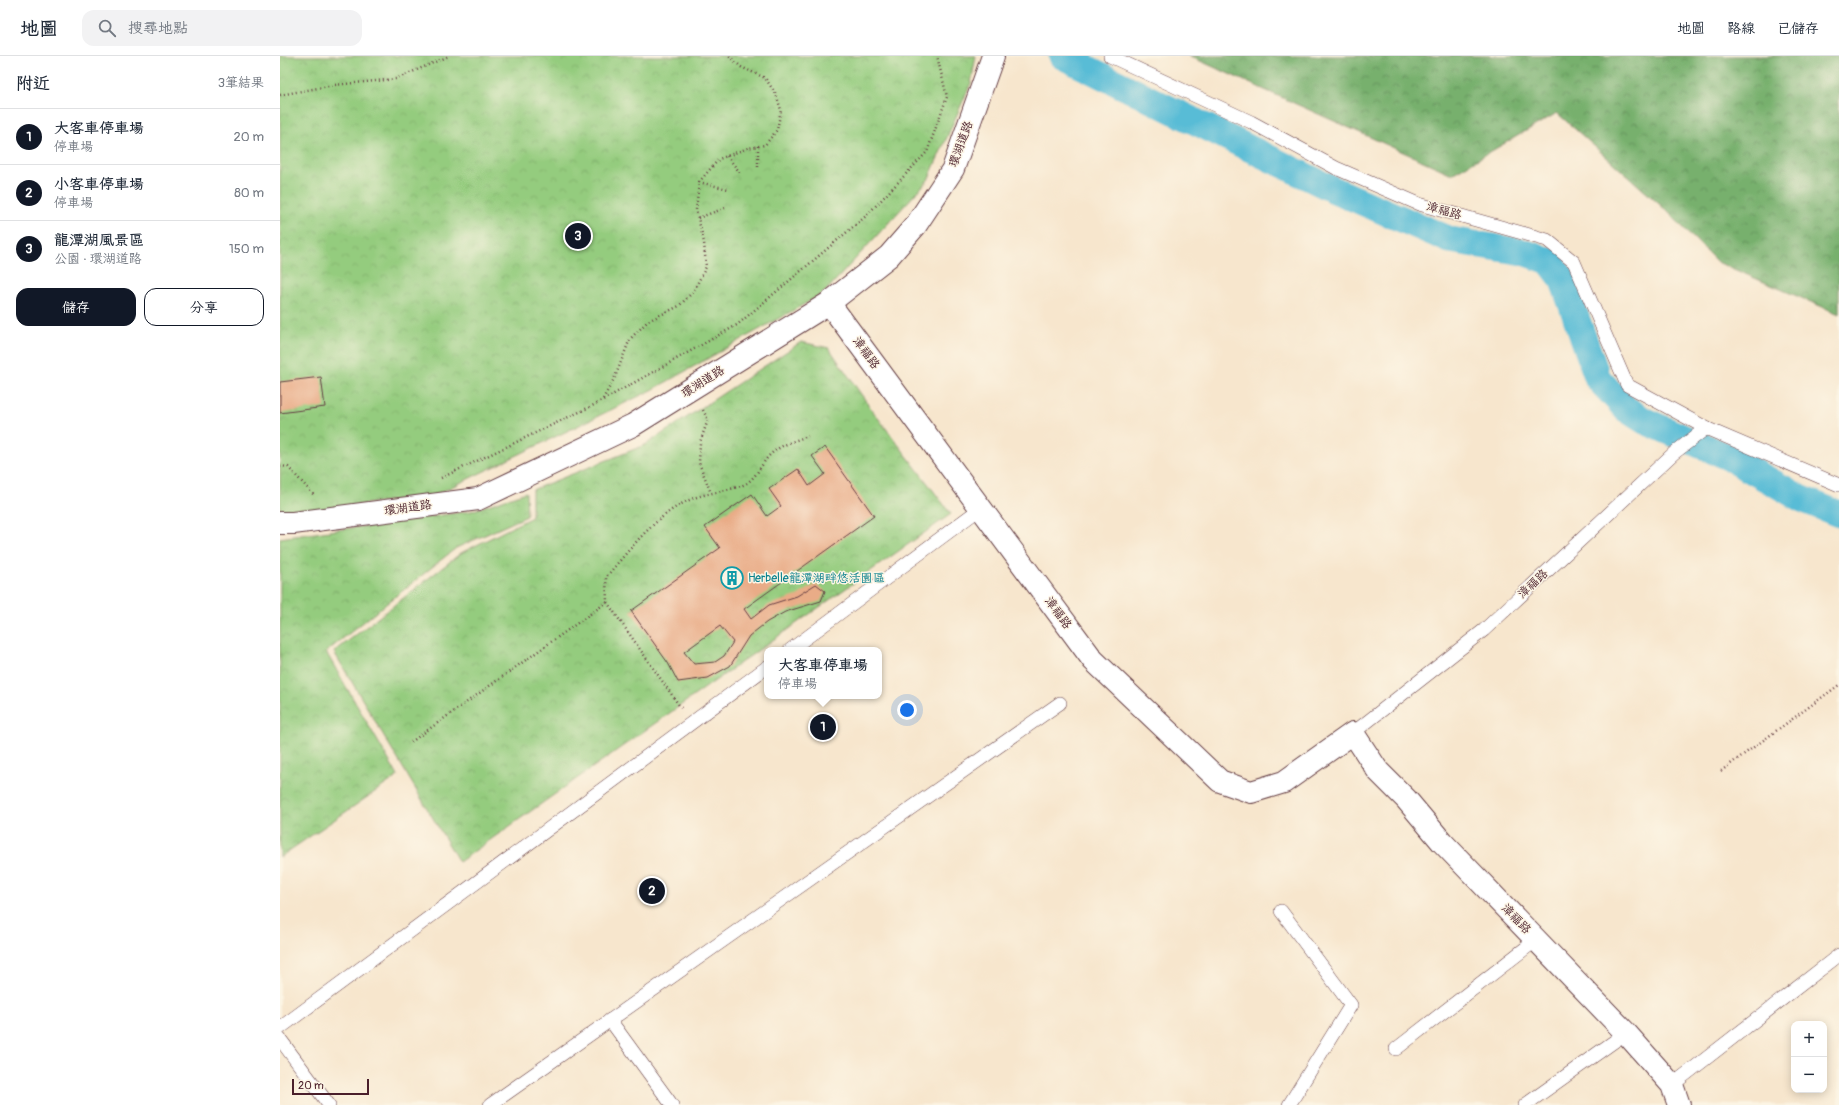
<!DOCTYPE html>
<html lang="zh-TW">
<head>
<meta charset="utf-8">
<style>
	:root { --surface:#fff; --page:#f2f2f3; --text:#1f2937; --muted:#747a83; --line:#e0e1e3; --accent:#111827 }
	body { margin:0; font-family:Pangolin,"LXGW WenKai TC",sans-serif; background:var(--page); color:var(--text) }
	.controls { position:absolute; right:12px; bottom:12px; display:grid; overflow:hidden; border-radius:8px; box-shadow:0 2px 10px #0003 }
	.controls button { width:36px; height:36px; display:grid; place-items:center; padding:0; border:0; border-bottom:1px solid var(--line); background:var(--surface); color:var(--text); font:20px sans-serif }
	.scale { position:absolute; left:12px; bottom:10px; width:77px; box-sizing:border-box; padding-left:4px; border:2px solid #4a1f2b; border-top:0; font-size:11px; line-height:14px; white-space:nowrap; color:#4a1f2b; -webkit-text-stroke:3px #fcf5e5; paint-order:stroke }
	.you { position:absolute; left:627px; top:654px; width:14px; height:14px; margin:-10px; border:3px solid #fff; border-radius:50%; background:#1a73e8; box-shadow:0 0 0 6px #1a73e833 }
	.badge { display:grid; place-items:center; width:26px; height:26px; border-radius:50%; background:var(--accent); color:#fff; font-size:13px; font-weight:700 }
	.pin { position:absolute; translate:-50% -50%; border:2px solid #fff; box-shadow:0 1px 4px #0006 }
	.popup { position:absolute; left:484px; top:591px; width:118px; height:52px; box-sizing:border-box; display:grid; place-content:center; border-radius:8px; background:var(--surface); filter:drop-shadow(0 1px 3px #0005); font-size:13px; white-space:nowrap; color:var(--muted) }
	.popup b { font-size:15px; color:var(--text) }
	.popup::after { content:''; position:absolute; left:50%; top:100%; margin-left:-8px; border:8px solid transparent; border-top-color:var(--surface) }
	.list { margin:0; padding:0; list-style:none }
	h2 { display:flex; justify-content:space-between; align-items:center; height:52px; margin:0; padding:0 16px; font-size:17px }
	h2 small { font-size:13px; font-weight:400; color:var(--muted) }
	.list li { display:grid; grid-template-columns:26px 1fr auto; gap:12px; align-items:center; box-sizing:border-box; height:56px; padding:0 16px; border-top:1px solid var(--line) }
	.list b { display:block; font-size:15px; white-space:nowrap }
	.list p { margin:0; font-size:13px; white-space:nowrap; color:var(--muted) }
	.list em { font-size:13px; font-style:normal; color:var(--muted) }
	.actions { display:flex; gap:8px; padding:12px 16px }
	.actions a { flex:1; padding:9px 0; border:1px solid var(--accent); border-radius:12px; text-align:center; font-size:14px; color:var(--accent) }
	.actions .main { background:var(--accent); color:#fff }
	.icon { flex:none; width:22px; height:22px; fill:none; stroke:currentColor; stroke-width:2; stroke-linecap:round; stroke-linejoin:round }
	.map { position:relative; flex:none; width:1559px; height:1049px; overflow:hidden }
	header { display:flex; align-items:center; gap:24px; box-sizing:border-box; height:56px; padding:0 20px; background:var(--surface); border-bottom:1px solid var(--line) }
	header strong { font-size:19px }
	nav { display:flex; gap:22px; margin-inline-start:auto; font-size:14px }
	.search { width:280px; height:36px; background:var(--page); display:flex; align-items:center; gap:10px; box-sizing:border-box; padding:0 14px; border-radius:12px; color:var(--muted); font-size:15px }
	main { display:flex }
	aside { flex:1; background:var(--surface) }
	.map>svg:first-child { display:block }
</style>
</head>
<body>
<header>
<strong>地圖</strong>
<div class="search"><svg class="icon" aria-label="search" viewBox="0 0 24 24"><circle cx="10" cy="10" r="6"/><path d="M15 15l6 6"/></svg>搜尋地點</div>
<nav><a>地圖</a><a>路線</a><a>已儲存</a></nav>
</header>
<main>
<aside>
<h2>附近<small>3筆結果</small></h2>
<ul class="list">
<li><span class="badge">1</span><div><b>大客車停車場</b><p>停車場</p></div><em>20 m</em></li>
<li><span class="badge">2</span><div><b>小客車停車場</b><p>停車場</p></div><em>80 m</em></li>
<li><span class="badge">3</span><div><b>龍潭湖風景區</b><p>公園 · 環湖道路</p></div><em>150 m</em></li>
</ul>
<div class="actions"><a class="main">儲存</a><a>分享</a></div>
</aside>
<div class="map">
<svg width="1559" height="1049" viewBox="0 0 1559 1049">
	<defs>
		<pattern id="forest-crowns" width="20" height="18" patternUnits="userSpaceOnUse"><rect width="20" height="18" fill="#77b06d"/><path d="M2 6a3 3 0 1 1 6 0M12 15a3 3 0 1 1 6 0" fill="none" stroke="#648f5a"/></pattern>
		<pattern id="park-crowns" width="20" height="18" patternUnits="userSpaceOnUse"><rect width="20" height="18" fill="#94cc7e"/><path d="M2 6a3 3 0 1 1 6 0M12 15a3 3 0 1 1 6 0" fill="none" stroke="#81af6d"/></pattern>
	</defs>
	<rect width="100%" height="100%" fill="#fcf5e5"/>
	<filter id="ink" filterUnits="userSpaceOnUse"><feTurbulence type="fractalNoise" baseFrequency=".025" numOctaves="2"/><feDisplacementMap in="SourceGraphic" scale="8" xChannelSelector="R" yChannelSelector="G"/><feConvolveMatrix kernelMatrix="1 2 1 2 8 2 1 2 1" color-interpolation-filters="sRGB"/></filter>
	<filter id="wash" filterUnits="userSpaceOnUse"><feTurbulence type="fractalNoise" baseFrequency=".012" numOctaves="4" result="noise"/><feDisplacementMap in="SourceGraphic" scale="16" xChannelSelector="R" yChannelSelector="G"/><feGaussianBlur stdDeviation="0.9" result="paint"/><feColorMatrix in="noise" values="0 0 0 0 0 0 0 0 0 0 0 0 0 0 0 0 0 1.4 0 .05"/><feComposite in="paint" operator="in"/></filter>
	<g filter="url(#wash)">
		<rect width="100%" height="100%" fill="#f7e6cd"/>
		<!-- forest -->
		<polygon fill="url(#forest-crowns)" stroke="#60684c" points="909,0 1559,0 1559,258 1437,206 1387,155 1277,57 1172,118"/>
		<!-- park -->
		<g fill="url(#park-crowns)" stroke="#6f7654">
			<polygon points="0,0 696,0 691,27 648,124 544,237 372,334 155,439 15,457 0,456"/>
			<polygon points="521,286 549,292 592,354 671,458 179,806 54,596 181,497 252,461 252,434 365,389"/>
			<polygon points="246,436 247,460 176,492 46,596 118,720 0,801 0,482 191,455"/>
		</g>
		<g fill="none" stroke-linecap="round" stroke-linejoin="round">
			<!-- canal -->
			<polyline stroke="#58bcd6" stroke-width="27" points="782,0 1050,132 1170,184 1243,196 1269,205 1282,222 1318,323 1346,353 1365,365 1448,401 1522,443 1559,458"/>
		</g>
		<g id="blocks">
			<!-- building -->
			<g fill="#e9ac87" fill-rule="evenodd">
				<polygon points="41,321 45,351 0,357 0,326"/>
				<path d="M545,391l49,69 -130,93 7,10 18,-14 28,-9 19,-12 9,7 -4,10 -36,11 -18,10 -18,14 -19,30 -22,12 -30,4 -10,-19 -37,-52 89,-63 -15,-21 47,-33 15,22 14,-10 -12,-17 29,-20 11,17 16,-12 -13,-18zM440,570l13,16 -9,14 -9,6 -21,2 -10,-12z"/>
			</g>
		</g>
	</g>
	<g filter="url(#ink)">
		<use href="#blocks" fill-opacity="0" stroke="#643d43" stroke-width="1"/>
		<g fill="none" stroke-linecap="round" stroke-linejoin="round">
			<!-- lane casing -->
			<g stroke="#643d43" stroke-width="14">
				<g id="lane">
					<polyline points="830,0 971,66 1056,112 1139,148 1267,184 1294,206 1347,329 1428,373 1559,429"/>
					<polyline points="510,594 701,452"/>
					<polyline points="1073,677 1204,574 1394,397 1425,373 1428,373"/>
					<polyline points="1001,855 1071,949 1009,1049"/>
					<polyline points="330,964 392,1049"/>
					<polyline points="0,972 487,611"/>
					<polyline points="0,983 49,1049"/>
					<polyline points="1116,993 1256,884"/>
					<polyline points="1392,1029 1559,899"/>
					<polyline points="210,1049 780,647"/>
					<polyline points="1245,1049 1346,977"/>
				</g>
			</g>
			<!-- street casing -->
			<g stroke="#643d43" stroke-width="24">
				<g id="street">
					<polyline points="549,247 813,604 940,725 971,736 1004,726 1073,677 1098,715 1126,743 1162,786 1346,977 1392,1029 1399,1049"/>
					<polyline points="0,467 13,467 198,443 353,369 549,247 609,200 636,169 673,113 713,0"/>
				</g>
			</g>
			<!-- path -->
			<g stroke="#643d43" stroke-width="2.5" stroke-dasharray="1 3" stroke-linecap="butt">
				<polyline points="0,39 54,29 116,23 169,0"/>
				<polyline points="447,100 461,118"/>
				<polyline points="478,111 478,90"/>
				<polyline points="419,126 448,133"/>
				<polyline points="418,162 445,152"/>
				<polyline points="323,343 335,321 350,283 368,265 399,250 413,236 426,211 424,186 416,154 419,126 439,103 468,92 485,89 497,74 501,54 496,38 485,22 461,11 449,0"/>
				<polyline points="423,354 428,364 420,386 419,407 431,437"/>
				<polyline points="0,410 8,411 34,439"/>
				<polyline points="161,422 316,348 457,269 586,160 647,96 667,41 657,0"/>
				<path d="M401,652l-74,-106 -1,-25c25,-29 52,-65 88,-79 13,-5 44,-9 53,-15 10,-7 14,-18 21,-26 11,-12 26,-16 40,-21"/>
				<polyline points="131,686 327,546"/>
				<polyline points="1441,715 1559,629"/>
			</g>
			<!-- lane -->
			<use href="#lane" stroke="#fff" stroke-width="13"/>
			<!-- street -->
			<use href="#street" stroke="#fff" stroke-width="22"/>
		</g>
	</g>
	<!-- icons -->
	<defs>
		<g id="building-ring" transform="scale(1.15)"><circle r="9.5" fill="#fcf5e5" stroke="#0f9aa8" stroke-width="1.5"/><path d="M-4-6H4V6H1V3H-1V6H-4ZM-2.5-4.3h1.7v1.8h-1.7ZM.8-4.3h1.7v1.8H.8ZM-2.5-1h1.7V.8h-1.7ZM.8-1h1.7V.8H.8Z" fill="#0f9aa8"/></g>
	</defs>
	<g fill-rule="evenodd">
		<use href="#building-ring" x="452" y="522"/>
	</g>
	<g text-anchor="middle" dominant-baseline="central" stroke-width="3" stroke-linejoin="round" paint-order="stroke">
		<!-- street labels -->
		<g font-size="12" fill="#4a1f2b" stroke="#fcf5e5">
			<text transform="translate(681 88) rotate(-70)">環湖道路</text>
			<text transform="translate(1164 155) rotate(16)">漳福路</text>
			<text transform="translate(586 297) rotate(54)">漳福路</text>
			<text transform="translate(423 326) rotate(-32)">環湖道路</text>
			<text transform="translate(128 452) rotate(-8)">環湖道路</text>
			<text transform="translate(1253 528) rotate(-43)">漳福路</text>
			<text transform="translate(778 557) rotate(54)">漳福路</text>
			<text transform="translate(1236 863) rotate(46)">漳福路</text>
		</g>
		<!-- culture labels -->
		<g font-size="12" fill="#0d838f" stroke="#fcf5e5" text-anchor="start">
			<text x="468" y="522">Herbelle龍潭湖畔悠活園區</text>
		</g>
	</g>
</svg>
<div class="controls">
<button>+</button>
<button>−</button>
</div>
<div class="scale">20 m</div>
<div class="you"></div>
<div class="pin badge" style="left:543px;top:671px">1</div>
<div class="popup"><b>大客車停車場</b>停車場</div>
<div class="pin badge" style="left:372px;top:835px">2</div>
<div class="pin badge" style="left:298px;top:180px">3</div>
</div>
</main>
</body>
</html>
